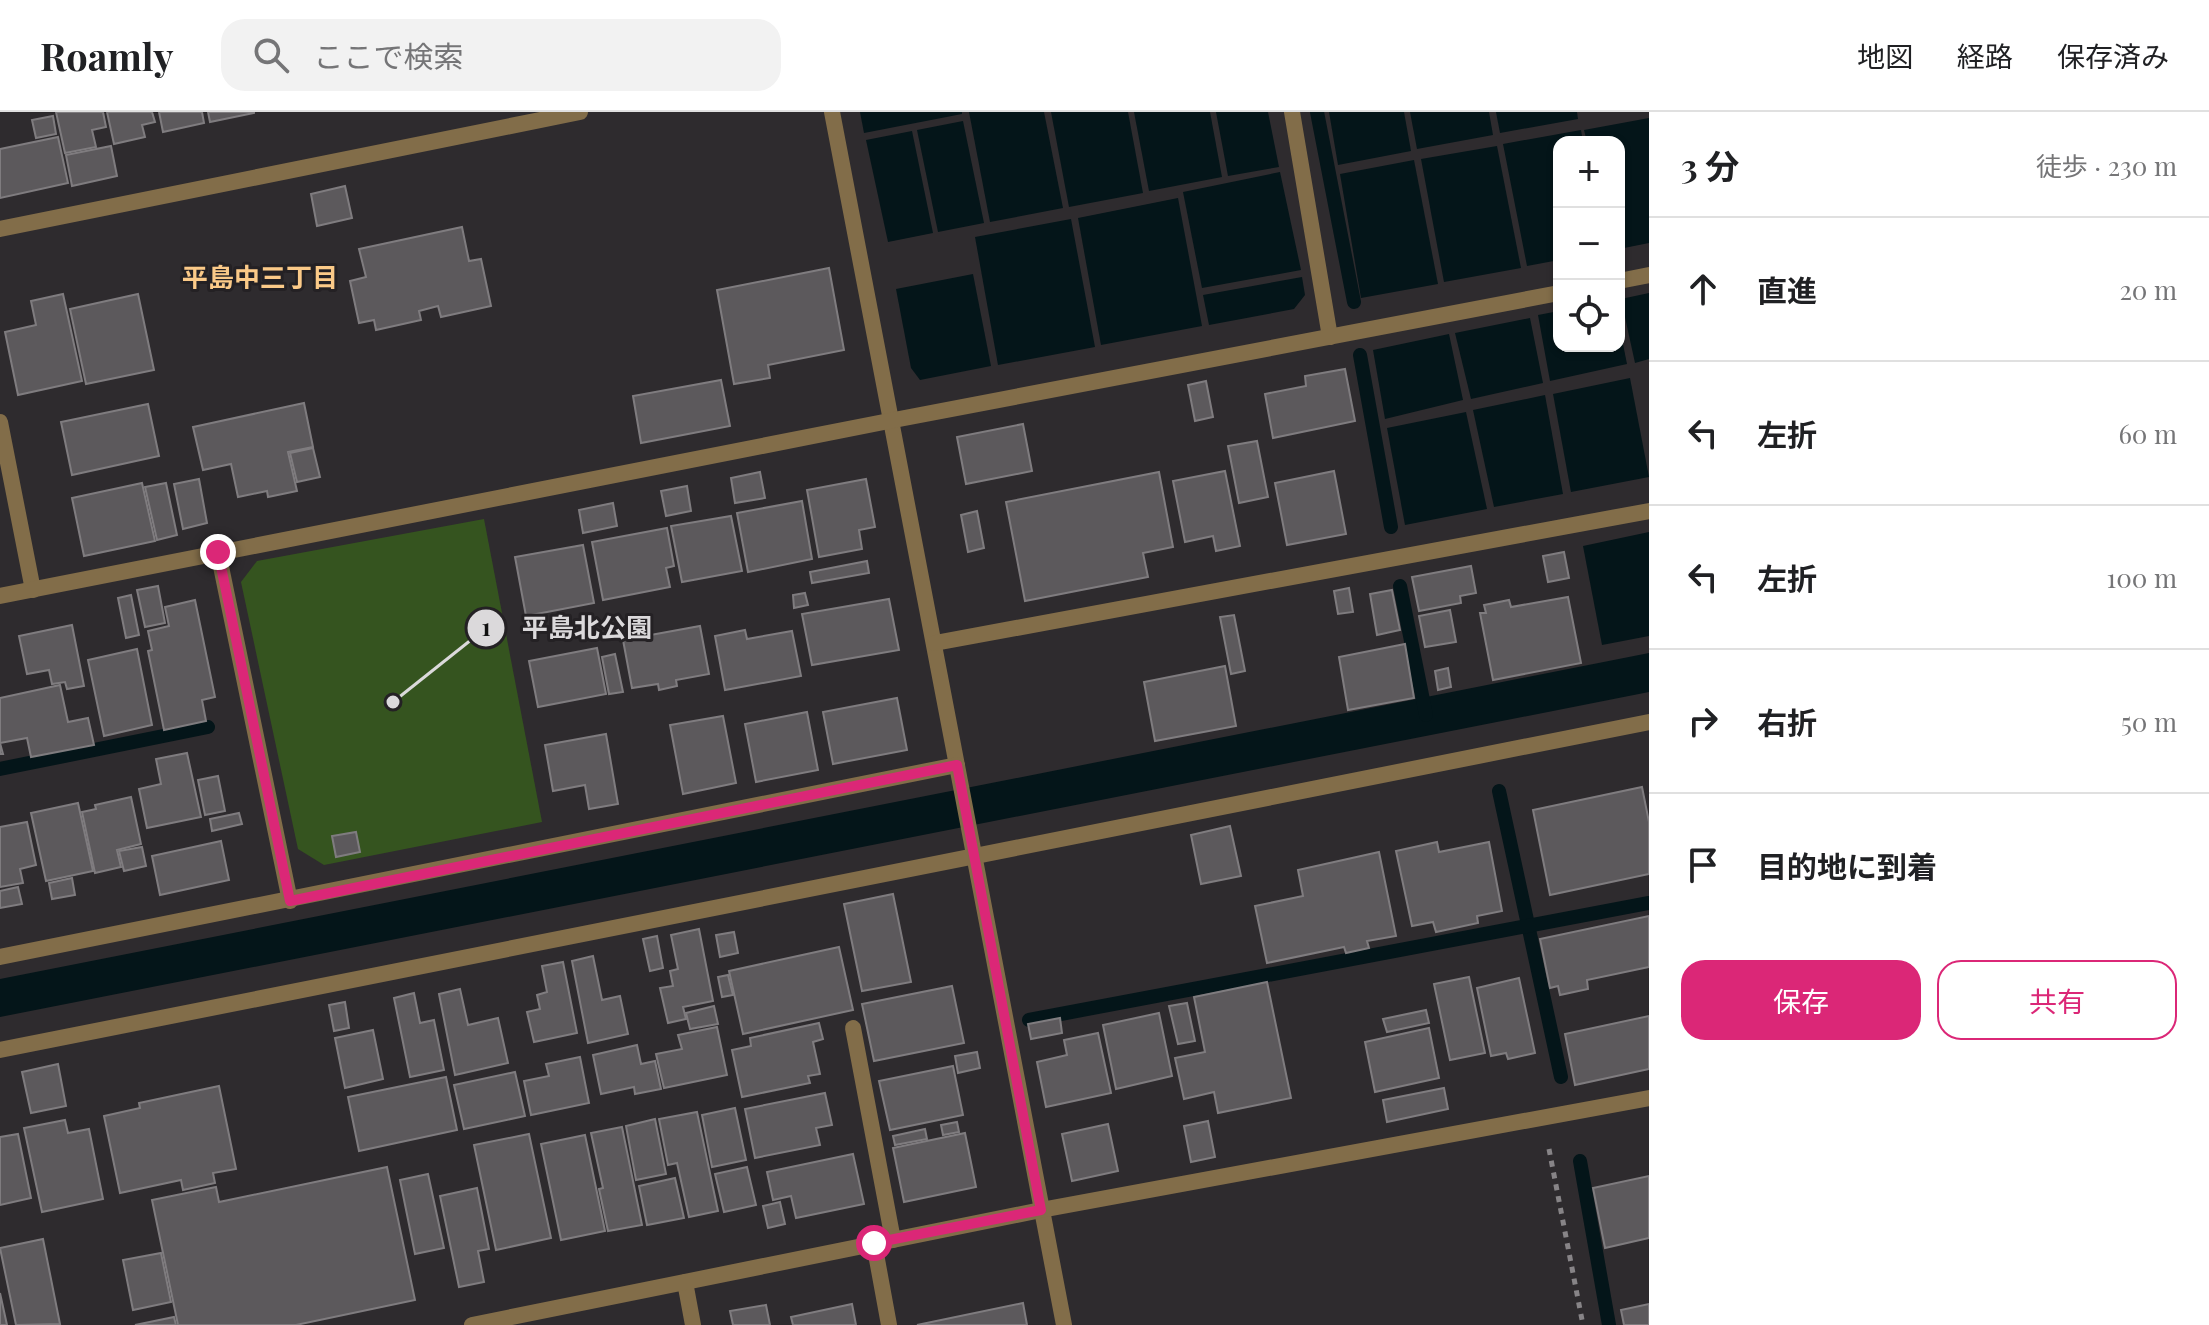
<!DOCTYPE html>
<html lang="ja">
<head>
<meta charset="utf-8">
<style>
	:root { --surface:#fff; --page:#f2f2f2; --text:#202124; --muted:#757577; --line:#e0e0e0; --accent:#db2777 }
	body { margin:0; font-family:"Playfair Display","Noto Sans JP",serif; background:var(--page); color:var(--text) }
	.controls { position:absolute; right:24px; top:24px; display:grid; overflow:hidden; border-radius:16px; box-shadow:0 2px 6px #0004 }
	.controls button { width:72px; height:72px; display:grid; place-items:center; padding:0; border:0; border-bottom:2px solid var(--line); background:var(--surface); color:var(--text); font:40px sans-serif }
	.stop { position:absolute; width:24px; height:24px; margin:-18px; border:6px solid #db2777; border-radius:50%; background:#fff }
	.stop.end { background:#db2777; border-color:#fff; box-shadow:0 2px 8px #0008 }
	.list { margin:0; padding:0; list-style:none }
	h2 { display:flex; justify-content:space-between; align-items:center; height:104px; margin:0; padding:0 32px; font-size:34px }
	h2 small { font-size:26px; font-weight:400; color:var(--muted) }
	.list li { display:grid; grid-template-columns:52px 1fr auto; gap:24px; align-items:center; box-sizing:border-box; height:144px; padding:0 32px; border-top:2px solid var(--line) }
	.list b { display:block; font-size:30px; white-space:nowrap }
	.list em { font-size:26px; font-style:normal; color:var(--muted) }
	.actions { display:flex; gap:16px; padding:24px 32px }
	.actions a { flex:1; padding:18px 0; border:2px solid var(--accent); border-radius:24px; text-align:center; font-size:28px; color:var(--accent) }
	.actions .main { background:var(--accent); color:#fff }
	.icon { flex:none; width:44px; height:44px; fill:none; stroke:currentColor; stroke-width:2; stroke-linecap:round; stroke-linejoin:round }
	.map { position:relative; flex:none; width:1649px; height:1213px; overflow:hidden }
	header { display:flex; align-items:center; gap:48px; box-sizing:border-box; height:112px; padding:0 40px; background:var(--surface); border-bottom:2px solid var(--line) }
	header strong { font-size:38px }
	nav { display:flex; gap:44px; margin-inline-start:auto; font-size:28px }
	.search { width:560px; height:72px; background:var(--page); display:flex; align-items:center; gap:20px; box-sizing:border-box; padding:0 28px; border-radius:24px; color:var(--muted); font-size:30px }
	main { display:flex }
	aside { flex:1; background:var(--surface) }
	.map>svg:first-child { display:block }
</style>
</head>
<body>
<header>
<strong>Roamly</strong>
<div class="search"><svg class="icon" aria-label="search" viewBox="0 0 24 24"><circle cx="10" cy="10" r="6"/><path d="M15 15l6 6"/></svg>ここで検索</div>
<nav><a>地図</a><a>経路</a><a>保存済み</a></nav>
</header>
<main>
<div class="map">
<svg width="1649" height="1213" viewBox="0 0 1649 1213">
	<rect width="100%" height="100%" fill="#2e2b2e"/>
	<!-- green -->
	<polygon fill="#35541f" points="484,407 542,710 324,753 298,737 241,470 257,449"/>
	<!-- water -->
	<g fill="#041519">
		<polygon points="860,0 962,0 962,2 864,21"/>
		<polygon points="969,0 1044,0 1063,96 990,110"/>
		<polygon points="1051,0 1128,0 1143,81 1069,95"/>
		<polygon points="1134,0 1210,0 1222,65 1149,79"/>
		<polygon points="1216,0 1268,0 1279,55 1228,64"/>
		<polygon points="1329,0 1404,0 1411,39 1338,53"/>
		<polygon points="1410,0 1489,0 1493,23 1417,37"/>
		<polygon points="1496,0 1577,0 1578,7 1500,21"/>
		<polygon points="1649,6 1649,131 1619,137 1619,30 1587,30 1584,18"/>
		<polygon points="963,9 984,111 938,120 917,18"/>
		<polygon points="1581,18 1583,30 1559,30 1559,148 1527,154 1503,32"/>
		<polygon points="912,19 933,121 888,130 866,28"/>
		<polygon points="1497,34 1521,156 1444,170 1421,47"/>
		<polygon points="1414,48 1438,172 1361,186 1340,62"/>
		<polygon points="1280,60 1301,158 1202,176 1183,80"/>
		<polygon points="1178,86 1202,214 1101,233 1078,106"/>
		<polygon points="1071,107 1095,235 998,253 975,125"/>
		<polygon points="973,162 991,254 920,268 911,256 896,177"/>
		<polygon points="1302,165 1305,183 1294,197 1209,213 1203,183"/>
		<polygon points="1649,181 1649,247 1635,251 1621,187"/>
		<polygon points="1559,199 1559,234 1619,234 1619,212 1627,252 1550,269 1538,203"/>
		<polygon points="1530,206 1543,271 1471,287 1455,221"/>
		<polygon points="1449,222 1463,288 1385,307 1373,238"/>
		<polygon points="1630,266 1649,365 1571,380 1553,282"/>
		<polygon points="1545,283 1563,382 1494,395 1473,298"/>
		<polygon points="1466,300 1487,397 1405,413 1387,316"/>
		<polygon points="1649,420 1649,524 1602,533 1583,434"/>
		<polygon points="1649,541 1649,580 0,905 0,867"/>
	</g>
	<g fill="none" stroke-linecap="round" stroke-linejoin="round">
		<!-- stream -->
		<g stroke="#041519" stroke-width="14">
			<polyline points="1317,0 1354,190"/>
			<polyline points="1360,243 1391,415"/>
			<polyline points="1400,474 1426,603"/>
			<polyline points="0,657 208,615"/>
			<polyline points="1499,679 1561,965"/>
			<polyline points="1029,908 1649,791"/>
			<polyline points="1580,1049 1609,1213"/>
		</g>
	</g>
	<!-- building -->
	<g fill="#5c595c" stroke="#7f7c7f" stroke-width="2">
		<polygon points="56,0 103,0 106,15 92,18 96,35 65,41"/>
		<polygon points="107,0 152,0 155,10 142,13 145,25 114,32"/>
		<polygon points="159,0 202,0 204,11 163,20"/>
		<polygon points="208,0 254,0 254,1 210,10"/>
		<polygon points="53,4 56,22 36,26 32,8"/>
		<polygon points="58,25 68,71 0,86 0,37"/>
		<polygon points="111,34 117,64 72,74 66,43"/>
		<polygon points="345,74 352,106 317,114 311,82"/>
		<polygon points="462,115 469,149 481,147 491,194 441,205 438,194 419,199 421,208 376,218 374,208 359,211 350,169 366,165 359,137"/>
		<polygon points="829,156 844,238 768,253 770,266 734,272 717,178"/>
		<polygon points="63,182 82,269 18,283 5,220 36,213 31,189"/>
		<polygon points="138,182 154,258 86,272 70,197"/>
		<polygon points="1345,257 1355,309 1273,326 1265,282 1306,274 1305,264"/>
		<polygon points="721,268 730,314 641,331 633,284"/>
		<polygon points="1206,269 1213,305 1195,309 1188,273"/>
		<polygon points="304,291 313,335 288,340 297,379 268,385 267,379 238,385 231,352 203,358 193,315"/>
		<polygon points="148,292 159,344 72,363 61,310"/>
		<polygon points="1023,312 1032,359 966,372 957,325"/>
		<polygon points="1257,329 1268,385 1239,391 1228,334"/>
		<polygon points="313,336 320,365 297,370 290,341"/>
		<polygon points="1225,359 1240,434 1216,439 1213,424 1185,430 1173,369"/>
		<polygon points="1334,359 1346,422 1287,433 1275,371"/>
		<polygon points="760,360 765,386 735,391 731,366"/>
		<polygon points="1159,360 1173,435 1143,441 1148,465 1025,489 1006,390"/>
		<polygon points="199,367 207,411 183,417 174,372"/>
		<polygon points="866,367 875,415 859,418 862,437 819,445 807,378"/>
		<polygon points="142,371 155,429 84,444 72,386"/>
		<polygon points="166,371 177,423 157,428 145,375"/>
		<polygon points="687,374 691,399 666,404 661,379"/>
		<polygon points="802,389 812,447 748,460 737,401"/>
		<polygon points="613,391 617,414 583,421 579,398"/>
		<polygon points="977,399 984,436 968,440 961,403"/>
		<polygon points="731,404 742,459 682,470 671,414"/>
		<polygon points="667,416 674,454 666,456 670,475 603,488 592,430"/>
		<polygon points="583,433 594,491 526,504 515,445"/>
		<polygon points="1564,440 1569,466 1548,470 1543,444"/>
		<polygon points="867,449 869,461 812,471 810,460"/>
		<polygon points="1471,454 1476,481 1460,484 1461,491 1419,499 1412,465"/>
		<polygon points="158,474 165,511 145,515 137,478"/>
		<polygon points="1349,476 1353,500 1338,502 1334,479"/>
		<polygon points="1392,478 1400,518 1377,523 1370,482"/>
		<polygon points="805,481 808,493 794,496 793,483"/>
		<polygon points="131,483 139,523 126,526 118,486"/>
		<polygon points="1568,485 1581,551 1493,568 1480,501 1486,501 1484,493 1509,488 1511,495"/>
		<polygon points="889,487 899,538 812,553 802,502"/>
		<polygon points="195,488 215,585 202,588 206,609 164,618 148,539 152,538 148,519 169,514 165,495"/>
		<polygon points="1450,498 1456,530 1425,535 1419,504"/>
		<polygon points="1234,503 1245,559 1231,562 1220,505"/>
		<polygon points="72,513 84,574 67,577 65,570 52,572 49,558 27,562 19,524"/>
		<polygon points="700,514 709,562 676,568 677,574 659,578 658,572 632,576 623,528"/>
		<polygon points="745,518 747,527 792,519 801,564 725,578 715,524"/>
		<polygon points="1405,532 1414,586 1348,598 1339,545"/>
		<polygon points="597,536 606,582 538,595 529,549"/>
		<polygon points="137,537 152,613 104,624 88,548"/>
		<polygon points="615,542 623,580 609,582 602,545"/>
		<polygon points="1225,554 1236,614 1155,629 1144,570"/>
		<polygon points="1448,556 1451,575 1438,578 1435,559"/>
		<polygon points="60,573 68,610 88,606 94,633 31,645 27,626 0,631 3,642 0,642 0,586"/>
		<polygon points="897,586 907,638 833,652 823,600"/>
		<polygon points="807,600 818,658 756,670 745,612"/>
		<polygon points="723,604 736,671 683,682 670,613"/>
		<polygon points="606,622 618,692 589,697 585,673 553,679 545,633"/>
		<polygon points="187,641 201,705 147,716 139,677 161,672 156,647"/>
		<polygon points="218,664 225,699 205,703 198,668"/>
		<polygon points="1642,675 1649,710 1649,762 1550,783 1533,698"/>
		<polygon points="131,685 141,732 117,738 121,755 95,761 82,700 96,697 95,693"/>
		<polygon points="78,691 93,759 46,769 31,701"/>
		<polygon points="239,701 242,712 212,719 210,707"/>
		<polygon points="27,710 36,753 20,757 23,771 0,775 0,715"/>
		<polygon points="1230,714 1241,764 1201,772 1191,723"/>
		<polygon points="356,720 360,740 336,745 332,724"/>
		<polygon points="221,729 229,768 160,783 152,744"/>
		<polygon points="1437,730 1439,740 1489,730 1502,799 1477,804 1478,811 1436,820 1433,810 1412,814 1396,739"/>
		<polygon points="142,735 146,754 124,759 119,739"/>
		<polygon points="1379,740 1396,824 1367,829 1369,836 1346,841 1344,835 1267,851 1255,794 1303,784 1298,758"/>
		<polygon points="72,766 75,783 52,787 49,771"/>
		<polygon points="18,775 22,792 0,796 0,779"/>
		<polygon points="893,782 911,870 862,879 844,792"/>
		<polygon points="1649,804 1649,855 1587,868 1588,877 1560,883 1558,874 1550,876 1540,827"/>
		<polygon points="699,817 713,889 683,895 686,907 668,911 660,876 673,874 670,859 678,857 671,823"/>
		<polygon points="734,820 738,841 720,845 716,823"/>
		<polygon points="657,824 663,856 650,859 643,827"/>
		<polygon points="839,835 853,898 743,922 729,859"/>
		<polygon points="593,844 602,888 620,884 628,922 588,931 572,849"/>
		<polygon points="563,850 577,921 534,930 527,900 540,897 537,883 547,880 542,854"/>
		<polygon points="728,863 733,883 722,885 718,865"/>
		<polygon points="1469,865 1485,941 1450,948 1434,872"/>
		<polygon points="1519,866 1535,941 1508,947 1506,941 1491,944 1477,876"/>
		<polygon points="1267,870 1291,986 1218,1001 1214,980 1184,987 1175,946 1205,940 1194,885"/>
		<polygon points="952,874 964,931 874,949 862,892"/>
		<polygon points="460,877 468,913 498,906 508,951 455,963 439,882"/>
		<polygon points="414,881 420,911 434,908 444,958 410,965 394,886"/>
		<polygon points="345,890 349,916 334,919 329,893"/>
		<polygon points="1187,891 1195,929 1178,932 1169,894"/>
		<polygon points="714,894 718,912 690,917 686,901"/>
		<polygon points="1426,898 1429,911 1387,920 1383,907"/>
		<polygon points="1159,901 1172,964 1116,977 1103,913"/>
		<polygon points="1649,904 1649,957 1575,973 1565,922"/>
		<polygon points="1060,906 1062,921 1031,927 1028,912"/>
		<polygon points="819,911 823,927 813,930 820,962 808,964 810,971 742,985 732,938 751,934 750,926"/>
		<polygon points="717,915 727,963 664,976 656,942 682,937 678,923"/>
		<polygon points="1429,916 1439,966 1375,980 1365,930"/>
		<polygon points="373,918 383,967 345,976 335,926"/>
		<polygon points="1098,921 1111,981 1046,995 1037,950 1067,943 1064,928"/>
		<polygon points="637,933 641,952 655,949 661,977 635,982 634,975 601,982 593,943"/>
		<polygon points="977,940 980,956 958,961 955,944"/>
		<polygon points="580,945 589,991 531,1003 524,969 549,964 546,952"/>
		<polygon points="58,952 66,994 31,1001 22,960"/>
		<polygon points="953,954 963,1003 890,1018 879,969"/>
		<polygon points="515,960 525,1004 464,1017 454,973"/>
		<polygon points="446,965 457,1018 359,1039 348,985"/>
		<polygon points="219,974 236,1057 213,1061 215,1071 183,1078 181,1068 120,1081 104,1004 140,996 139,991"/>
		<polygon points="1444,976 1448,997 1387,1010 1383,988"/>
		<polygon points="825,981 832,1013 816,1016 820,1033 755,1046 745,997"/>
		<polygon points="735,996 746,1048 712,1055 702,1003"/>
		<polygon points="697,1000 718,1099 689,1105 677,1051 668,1053 659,1007"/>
		<polygon points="655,1007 666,1062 636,1068 626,1014"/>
		<polygon points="65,1008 68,1021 89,1017 103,1087 42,1100 24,1016"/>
		<polygon points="1208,1009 1215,1045 1191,1050 1184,1014"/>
		<polygon points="957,1010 959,1020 943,1023 941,1013"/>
		<polygon points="1108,1012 1118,1059 1072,1069 1062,1022"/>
		<polygon points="622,1015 642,1113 608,1119 599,1077 603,1076 591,1021"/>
		<polygon points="925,1017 927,1027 895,1033 893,1024"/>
		<polygon points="965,1021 976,1075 904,1090 893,1036"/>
		<polygon points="18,1022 31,1086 0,1093 0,1025"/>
		<polygon points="529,1022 551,1126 496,1138 474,1033"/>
		<polygon points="585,1023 605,1119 561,1128 541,1032"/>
		<polygon points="853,1042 864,1092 796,1106 791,1084 773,1088 767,1060"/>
		<polygon points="387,1055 415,1188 296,1213 178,1213 152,1088 216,1075 219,1090"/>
		<polygon points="747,1055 756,1093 724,1100 715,1062"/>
		<polygon points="428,1062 444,1136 415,1142 400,1068"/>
		<polygon points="1649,1064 1649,1126 1605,1136 1593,1076"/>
		<polygon points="675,1066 684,1106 647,1113 639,1074"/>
		<polygon points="477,1076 489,1137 478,1139 484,1170 459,1175 440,1084"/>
		<polygon points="780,1090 785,1112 768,1116 763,1094"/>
		<polygon points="43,1127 60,1212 16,1213 0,1136"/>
		<polygon points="161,1141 171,1190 133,1198 123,1148"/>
		<polygon points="0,1181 7,1213 0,1213"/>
		<polygon points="1023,1191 1027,1213 917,1213"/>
		<polygon points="852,1192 856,1213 793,1213 791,1205"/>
		<polygon points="1649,1192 1649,1213 1624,1213 1621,1198"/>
		<polygon points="766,1193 770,1213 733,1213 730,1199"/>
		<polygon points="174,1205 176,1213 135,1213"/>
	</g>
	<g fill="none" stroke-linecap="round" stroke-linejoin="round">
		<!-- path -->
		<polyline stroke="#878487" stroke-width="5" stroke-dasharray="6 6" stroke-linecap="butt" points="1549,1037 1583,1213"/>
		<!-- service -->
		<g stroke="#826d49" stroke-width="16">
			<polyline points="853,916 893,1128"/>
			<polyline points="874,1131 889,1213"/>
			<polyline points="685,1170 693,1213"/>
		</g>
		<!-- minor -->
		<g stroke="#826d49" stroke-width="16">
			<path d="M832,0c81,404 153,809 232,1213"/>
			<polyline points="1292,0 1330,225"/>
			<polyline points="0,117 580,0"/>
			<polyline points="1619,169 1649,163"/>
			<polyline points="0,310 33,478"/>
			<polyline points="218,440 290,789"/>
			<polyline points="0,484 894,308 1559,181"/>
			<polyline points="935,531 1649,399"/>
			<polyline points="0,845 957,653"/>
			<polyline points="0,938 1649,610"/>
		</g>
		<!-- tertiary -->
		<polyline stroke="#826d49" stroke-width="16" points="472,1213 1041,1098 1649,986"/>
	</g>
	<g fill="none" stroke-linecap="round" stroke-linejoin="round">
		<!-- route -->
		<polyline stroke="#db2777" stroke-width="10" points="218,440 290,789 957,653 1041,1098 874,1131"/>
	</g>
	<g text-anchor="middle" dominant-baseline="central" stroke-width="6" stroke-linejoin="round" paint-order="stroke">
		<!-- neighbourhood labels -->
		<g font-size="26" font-weight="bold" fill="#fbca88" stroke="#242124">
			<text x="260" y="164">平島中三丁目</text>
		</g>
	</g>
	<!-- callouts -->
	<path fill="none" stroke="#dbd9db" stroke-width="3" d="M393 590L486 516"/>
	<g fill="#dbd9db" stroke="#242124" stroke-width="3">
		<circle cx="393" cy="590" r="8"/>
		<circle cx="486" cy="516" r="20"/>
	</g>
	<g font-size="24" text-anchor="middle" font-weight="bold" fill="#111">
		<text x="486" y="524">1</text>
	</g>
	<g font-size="26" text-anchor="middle" font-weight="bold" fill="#dbd9db" stroke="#242124" stroke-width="6" stroke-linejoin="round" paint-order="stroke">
		<text x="587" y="525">平島北公園</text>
	</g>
</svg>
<div class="controls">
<button>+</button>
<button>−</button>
<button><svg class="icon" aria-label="locate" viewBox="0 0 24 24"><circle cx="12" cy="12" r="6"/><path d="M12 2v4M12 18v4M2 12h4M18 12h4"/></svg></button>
</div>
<div class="stop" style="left:874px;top:1131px"></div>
<div class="stop end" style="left:218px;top:440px"></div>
</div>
<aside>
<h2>3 分<small>徒歩 · 230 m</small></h2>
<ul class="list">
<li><svg class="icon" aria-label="ahead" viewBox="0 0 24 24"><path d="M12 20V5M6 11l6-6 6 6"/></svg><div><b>直進</b></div><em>20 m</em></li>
<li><svg class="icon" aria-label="left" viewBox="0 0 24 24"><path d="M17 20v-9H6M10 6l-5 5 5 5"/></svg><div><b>左折</b></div><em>60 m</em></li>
<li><svg class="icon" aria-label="left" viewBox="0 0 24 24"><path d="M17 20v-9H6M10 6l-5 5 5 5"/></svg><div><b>左折</b></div><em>100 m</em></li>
<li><svg class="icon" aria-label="right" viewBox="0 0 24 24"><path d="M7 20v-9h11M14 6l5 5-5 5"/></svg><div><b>右折</b></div><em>50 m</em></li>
<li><svg class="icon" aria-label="arrive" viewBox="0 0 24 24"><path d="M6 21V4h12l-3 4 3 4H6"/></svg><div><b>目的地に到着</b></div></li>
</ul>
<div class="actions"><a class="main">保存</a><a>共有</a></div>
</aside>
</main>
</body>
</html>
